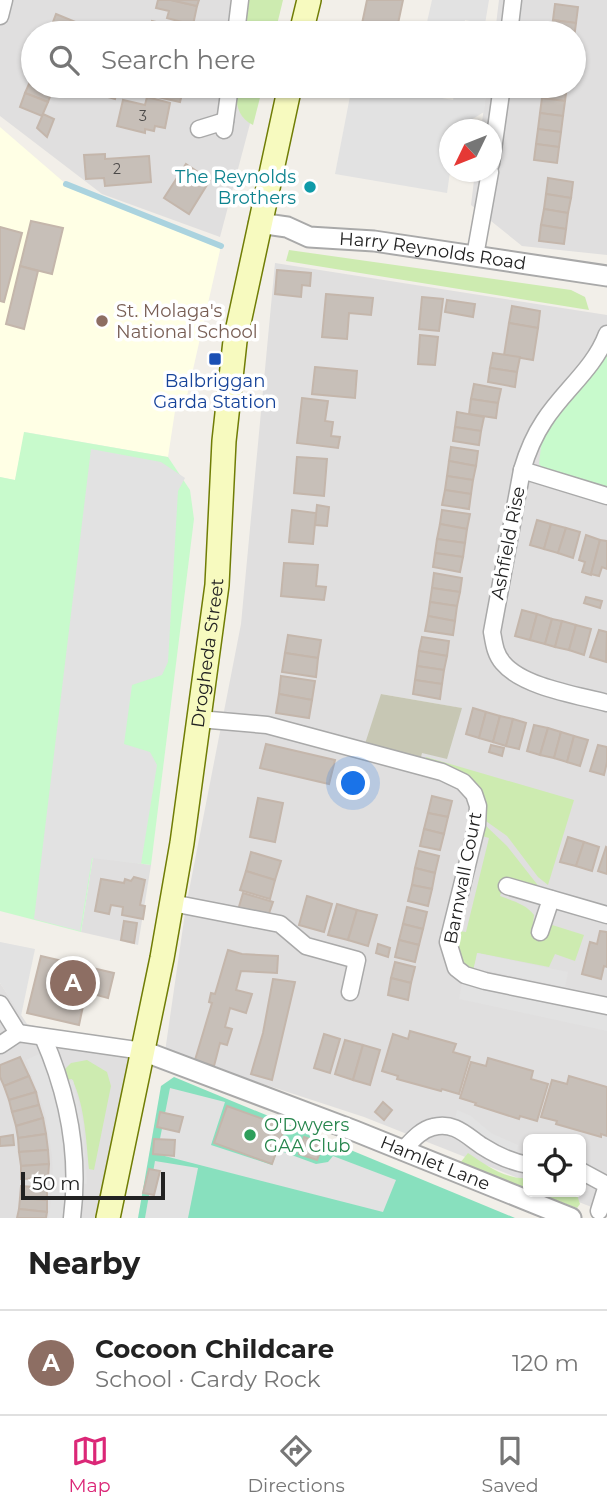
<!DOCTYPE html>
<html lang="en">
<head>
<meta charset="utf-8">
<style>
	:root { --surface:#fff; --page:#f2f2f2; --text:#222; --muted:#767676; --line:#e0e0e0; --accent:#db2777 }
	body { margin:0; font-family:Montserrat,sans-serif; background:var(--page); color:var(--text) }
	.controls { position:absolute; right:21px; bottom:21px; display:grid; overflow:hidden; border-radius:10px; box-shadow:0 2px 5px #0004 }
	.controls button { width:63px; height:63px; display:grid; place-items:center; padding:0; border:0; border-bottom:2px solid var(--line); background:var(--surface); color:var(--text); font:35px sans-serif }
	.compass { position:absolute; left:439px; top:119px; width:63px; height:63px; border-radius:50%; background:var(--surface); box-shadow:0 2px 5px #0004; rotate:227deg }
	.scale { position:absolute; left:21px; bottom:18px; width:144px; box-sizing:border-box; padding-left:7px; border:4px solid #222; border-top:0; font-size:19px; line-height:24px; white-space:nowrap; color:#222; -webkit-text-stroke:5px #fff; paint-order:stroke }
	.you { position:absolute; left:354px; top:784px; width:24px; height:24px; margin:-18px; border:5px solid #fff; border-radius:50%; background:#1a73e8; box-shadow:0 0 0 10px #1a73e833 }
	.badge { display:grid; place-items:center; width:46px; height:46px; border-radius:50%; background:var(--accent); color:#fff; font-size:23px; font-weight:700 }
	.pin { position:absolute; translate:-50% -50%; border:4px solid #fff; box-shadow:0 2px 7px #0006 }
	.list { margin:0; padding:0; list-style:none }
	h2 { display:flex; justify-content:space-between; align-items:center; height:91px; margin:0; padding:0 28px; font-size:30px }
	h2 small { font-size:23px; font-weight:400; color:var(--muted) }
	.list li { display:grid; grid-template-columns:46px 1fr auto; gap:21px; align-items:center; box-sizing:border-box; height:105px; padding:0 28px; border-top:2px solid var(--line) }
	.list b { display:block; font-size:26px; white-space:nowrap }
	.list p { margin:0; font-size:23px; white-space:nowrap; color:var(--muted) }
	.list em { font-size:23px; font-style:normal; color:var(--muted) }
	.icon { flex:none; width:38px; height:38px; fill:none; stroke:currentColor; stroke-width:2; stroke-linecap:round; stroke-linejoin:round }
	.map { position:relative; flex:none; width:607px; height:1218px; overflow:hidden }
	.search { position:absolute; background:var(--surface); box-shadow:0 2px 5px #0004; left:21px; right:21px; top:21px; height:77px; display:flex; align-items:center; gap:18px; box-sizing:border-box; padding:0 24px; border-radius:38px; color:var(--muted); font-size:26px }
	.sheet { height:196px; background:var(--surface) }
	nav { display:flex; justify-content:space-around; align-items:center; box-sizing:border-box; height:98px; border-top:2px solid var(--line); background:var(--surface); font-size:19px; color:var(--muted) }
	nav a { display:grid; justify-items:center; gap:4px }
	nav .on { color:var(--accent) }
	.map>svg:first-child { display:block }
</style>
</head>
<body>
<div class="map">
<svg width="607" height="1218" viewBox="0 0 607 1218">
	<rect width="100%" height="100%" fill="#f2efe9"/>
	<!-- residential -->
	<g fill="#e0dfdf" fill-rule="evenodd">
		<polygon points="0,0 279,0 271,33 33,33 33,86 260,86 220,237 102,194 0,116"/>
		<polygon points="499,0 607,0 607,255 522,246 471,205 475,172 491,172 491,130 481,129 487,86 574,86 574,33 495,33"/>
		<path d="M275,263l332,52v898l-54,-21h28v-53h-53v43l-164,-65 -199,-65 21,-146 55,-282zM381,694l80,14 -40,44 -2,12z"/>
		<polygon points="93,857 151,865 138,945 81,932"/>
		<polygon points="0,983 27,1024 132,1049 100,1218 0,1218"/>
	</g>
	<!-- education -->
	<polygon fill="#ffffe5" points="0,127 66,184 221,246 187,396 175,411 168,457 25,432 15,480 0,477"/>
	<!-- construction -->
	<polygon fill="#c7c7b4" points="381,694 462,708 447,759 422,753 419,765 363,750"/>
	<!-- grass -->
	<g fill="#cdebb0">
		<polygon points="248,0 283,0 275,33 244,33"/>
		<path d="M237,86h26l-10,39c-16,-8 -18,-23 -16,-39z"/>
		<polygon points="289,250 571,290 585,297 589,310 286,261"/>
		<polygon points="426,757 574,800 548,885 538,877 507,836 483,819 485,805 425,762"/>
		<path d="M484,824l23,22 33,42 -35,-7 -5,15c13,5 26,8 34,19l-2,18 14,5 3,-14 35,11 -9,26 -20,-7 -6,13 -71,-14 -5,17 -12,-9 -4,-14 2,-16 7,1 23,-94 -7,-2z"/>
		<path d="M87,1060l20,12 4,14 -17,84 -5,-1c-3,-29 -4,-63 -17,-90l-6,1 -4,-8 9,-9z"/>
		<path d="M468,1153c18,12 38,27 60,25v11l-68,-26z"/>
		<polygon points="535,1192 576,1192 580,1204 577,1208"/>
	</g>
	<!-- park -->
	<g fill="#c8facc">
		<polygon points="607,334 607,489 545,470 539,464 544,421"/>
		<polygon points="24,432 168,457 190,490 194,519 151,865 93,857 81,932 0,911 0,477 15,480"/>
	</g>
	<!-- pitch -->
	<polygon fill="#88e0be" points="174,1077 515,1218 138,1218 161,1086"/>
	<!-- parking -->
	<g fill="#e2e2e2">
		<polygon points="432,0 489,0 485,24 465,20 463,31 427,22"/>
		<polygon points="352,86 376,86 453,100 456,86 487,86 484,112 456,129 449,130 450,172 447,193 335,174"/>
		<polygon points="91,449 161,462 185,478 178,491 168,662 162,675 132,685 124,744 150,752 157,765 141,864 92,858 80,931 34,919"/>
		<polygon points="0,942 35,949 21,1016 0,983"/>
		<polygon points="477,953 568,972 565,987 474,968"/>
		<polygon points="462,983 607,1014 607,1031 459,999"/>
		<polygon points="39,1054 48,1075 61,1118 65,1177 53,1178 52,1156 45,1113 26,1060"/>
		<polygon points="73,1080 83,1122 87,1184 80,1183 64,1083"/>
		<polygon points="170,1088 225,1102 211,1145 272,1165 278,1150 316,1164 328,1162 333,1156 396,1180 383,1212 157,1154"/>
		<polygon points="457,1110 471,1116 491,1133 518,1145 515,1158 454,1123"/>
		<polygon points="155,1161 198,1168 188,1218 145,1218"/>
		<polygon points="52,1190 66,1191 64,1218 49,1218"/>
	</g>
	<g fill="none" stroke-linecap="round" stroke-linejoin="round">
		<!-- stream -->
		<polyline stroke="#aad3df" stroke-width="6" points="66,184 221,246"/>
	</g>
	<!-- building -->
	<g fill="#c7bfb8" stroke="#c4b6ab" stroke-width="2">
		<polygon points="158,0 171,0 197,6 193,25 167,18 169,11 156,8"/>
		<polygon points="171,0 199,0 197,6"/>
		<polygon points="367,0 403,0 396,33 360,33"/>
		<polygon points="555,4 578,7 576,23 553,20"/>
		<polygon points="56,14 78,23 74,33 58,33 50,30"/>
		<polygon points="553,20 576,23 574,38 574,33 551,33"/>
		<polygon points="152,21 164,24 162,33 149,33"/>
		<polygon points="32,77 33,86 54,86 48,102 25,93"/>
		<polygon points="141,86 184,86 180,102 140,93"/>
		<polygon points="405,86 453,86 451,96"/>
		<polygon points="544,86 567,86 565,101 542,98"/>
		<polygon points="103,87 117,91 115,99 101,95"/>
		<polygon points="25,93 48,102 42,116 20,107"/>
		<polygon points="147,97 170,103 165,128 155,126 154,131 145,129 145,133 117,126 123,100 145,105"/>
		<polygon points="542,98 565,101 563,116 540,113"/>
		<polygon points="540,113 563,116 561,132 538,129"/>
		<polygon points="43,114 54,119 47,137 37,128"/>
		<polygon points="538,129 561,132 559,147 536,144"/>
		<polygon points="536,144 559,147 557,163 534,160"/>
		<polygon points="105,154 105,159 149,156 151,182 105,186 104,178 86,179 84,155"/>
		<polygon points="186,164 210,180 189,214 164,198"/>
		<polygon points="548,178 573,182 571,198 546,194"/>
		<polygon points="546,194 571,198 568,213 544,209"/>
		<polygon points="544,209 568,213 566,229 541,225"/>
		<polygon points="31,221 63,228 52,274 20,266"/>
		<polygon points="541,225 566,229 564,244 539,241"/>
		<polygon points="0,227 22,233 4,302 0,301"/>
		<polygon points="20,266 38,271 24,329 6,324"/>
		<polygon points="277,270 311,273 310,286 302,285 301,297 275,294"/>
		<polygon points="326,294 373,298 371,315 349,313 347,339 322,337"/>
		<polygon points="422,297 443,299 439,331 419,329"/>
		<polygon points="447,300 475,304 473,317 445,312"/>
		<polygon points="512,306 540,311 538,328 509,323"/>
		<polygon points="509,323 538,328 533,360 504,355"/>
		<polygon points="420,335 438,337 435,365 418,364"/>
		<polygon points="493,353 520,357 517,372 490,368"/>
		<polygon points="315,367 357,371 355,398 312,394"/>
		<polygon points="490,368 517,372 515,387 488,382"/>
		<polygon points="474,384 501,389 498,403 471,399"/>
		<polygon points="302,398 328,401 325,421 333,422 331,436 340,437 338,448 297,443"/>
		<polygon points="471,399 498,403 496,418 469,414"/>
		<polygon points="457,412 484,417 481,431 455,427"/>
		<polygon points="455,427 481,431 479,445 453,441"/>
		<polygon points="451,447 478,451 476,466 449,461"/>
		<polygon points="297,457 327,459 324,496 294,493"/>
		<polygon points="449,461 476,466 473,480 447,476"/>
		<polygon points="447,476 473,480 471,494 445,490"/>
		<polygon points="445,490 471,494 469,509 442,505"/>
		<polygon points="317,505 329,507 327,526 315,525"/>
		<polygon points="292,510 316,513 313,544 289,542"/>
		<polygon points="442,510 470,514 467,529 440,524"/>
		<polygon points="537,520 551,524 544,549 530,545"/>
		<polygon points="440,524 467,529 465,543 437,539"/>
		<polygon points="551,524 566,528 558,553 544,549"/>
		<polygon points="566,528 580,532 573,558 558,553"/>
		<polygon points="586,535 600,540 591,575 582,572 585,562 579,560"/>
		<polygon points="437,539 465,543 463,557 435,553"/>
		<polygon points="600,540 607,541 607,569 602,567 599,576 591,574"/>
		<polygon points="435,553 463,557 460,572 433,567"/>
		<polygon points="284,563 318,565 316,586 326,587 324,600 281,596"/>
		<polygon points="434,573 462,578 460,592 432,588"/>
		<polygon points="432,588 460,592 457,606 430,602"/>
		<polygon points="586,597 602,601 600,608 584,603"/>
		<polygon points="430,602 457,606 455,621 428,616"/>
		<polygon points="522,610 537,614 530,640 515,636"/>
		<polygon points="537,614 552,619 545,644 530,640"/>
		<polygon points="428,616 455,621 453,635 425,631"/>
		<polygon points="552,619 562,621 555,647 545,644"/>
		<polygon points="562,621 576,625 569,650 555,647"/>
		<polygon points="576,625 591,629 584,655 569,650"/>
		<polygon points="599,630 607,632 606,662 590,657"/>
		<polygon points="288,635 321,640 318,658 285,653"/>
		<polygon points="422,637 449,641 447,656 419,651"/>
		<polygon points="419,651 447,656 444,670 417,666"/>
		<polygon points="285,653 318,658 316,677 282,672"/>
		<polygon points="417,666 444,670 442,684 415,680"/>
		<polygon points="281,676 315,681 312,700 279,694"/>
		<polygon points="415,680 442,684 440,699 413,694"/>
		<polygon points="279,694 312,700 309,718 276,713"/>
		<polygon points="473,708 486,712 479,738 466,734"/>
		<polygon points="486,712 500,716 493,742 479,738"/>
		<polygon points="500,716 513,719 506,746 493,742"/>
		<polygon points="513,719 526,723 519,749 506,746"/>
		<polygon points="534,725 548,728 540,755 527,751"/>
		<polygon points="548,728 561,732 554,758 540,755"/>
		<polygon points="561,732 574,736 567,762 554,758"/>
		<polygon points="574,736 588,740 580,766 567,762"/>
		<polygon points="266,744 335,760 329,784 260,768"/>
		<polygon points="491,745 504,748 502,756 489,752"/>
		<polygon points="598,745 607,747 607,762 604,775 590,771"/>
		<polygon points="432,796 452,801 448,817 428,813"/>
		<polygon points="258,798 283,803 275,842 250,837"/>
		<polygon points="428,813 448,817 444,834 424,829"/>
		<polygon points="424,829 444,834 440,850 420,846"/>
		<polygon points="568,837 584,842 576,866 560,862"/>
		<polygon points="584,842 599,847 592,871 576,866"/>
		<polygon points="606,847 607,848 607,874 598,871"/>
		<polygon points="419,851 439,856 435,873 415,868"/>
		<polygon points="251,852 281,861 275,880 246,871"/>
		<polygon points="415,868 435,873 432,889 412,885"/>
		<polygon points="246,871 275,880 270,899 240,890"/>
		<polygon points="134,877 145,880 140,905 145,906 143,919 122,915 123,907 111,905 109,914 95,911 101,879 124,883 125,879 131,881"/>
		<polygon points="412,885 432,889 428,906 408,901"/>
		<polygon points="243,893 273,902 267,919 238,910"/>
		<polygon points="307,896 332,904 324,932 299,925"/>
		<polygon points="337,904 357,910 348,940 328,935"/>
		<polygon points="407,907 427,912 423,929 403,924"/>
		<polygon points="357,910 377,915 368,946 348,940"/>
		<polygon points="124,921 137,923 134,943 121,940"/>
		<polygon points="403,924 423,929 419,945 399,940"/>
		<polygon points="600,931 607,932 607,967 604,966 601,979 582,974 590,942 597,944"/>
		<polygon points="399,940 419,945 415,962 395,957"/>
		<polygon points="378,944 390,948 388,957 376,953"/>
		<polygon points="228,950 242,954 278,956 277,973 241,971 236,990 252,994 246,1013 230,1008 225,1027 232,1029 227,1045 220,1043 214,1066 195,1060 212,1003 209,1002 211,993 215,994"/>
		<polygon points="41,956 114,973 108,998 86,992 79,1025 27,1013"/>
		<polygon points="395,962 415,967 411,983 391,978"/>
		<polygon points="391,978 411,983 408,1000 388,995"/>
		<polygon points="273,979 295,982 272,1080 251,1074 263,1033"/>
		<polygon points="410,1031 456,1044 453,1052 470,1057 459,1094 442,1089 441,1091 397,1079 398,1076 382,1071 393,1034 408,1039"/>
		<polygon points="324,1034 340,1039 330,1073 314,1068"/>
		<polygon points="345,1040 363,1045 353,1080 335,1074"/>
		<polygon points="363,1045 380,1050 370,1085 353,1080"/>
		<polygon points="20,1057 29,1076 4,1086 0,1077 0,1065"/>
		<polygon points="488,1058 533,1071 531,1079 548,1084 537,1121 520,1116 519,1119 475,1105 476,1103 460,1098 471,1062 486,1066"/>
		<polygon points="29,1076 36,1092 9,1100 4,1086"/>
		<polygon points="569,1076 607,1087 607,1136 601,1134 601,1137 556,1124 557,1121 541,1117 552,1080 567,1084"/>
		<polygon points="36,1092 39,1105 12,1112 9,1100"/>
		<polygon points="383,1102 392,1110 384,1120 375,1112"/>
		<polygon points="39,1105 43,1118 16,1126 12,1112"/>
		<polygon points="227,1106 285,1127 272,1164 214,1143"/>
		<polygon points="160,1112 183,1117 179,1132 157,1127"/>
		<polygon points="43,1118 46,1134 18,1138 16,1126"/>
		<polygon points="46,1134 48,1150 19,1152 18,1138"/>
		<polygon points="13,1135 14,1145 0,1146 0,1137"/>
		<polygon points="304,1137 323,1144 317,1160 299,1154"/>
		<polygon points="154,1139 175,1140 174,1156 153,1154"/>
		<polygon points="48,1150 49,1164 21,1166 19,1152"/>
		<polygon points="49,1164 48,1178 21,1179 21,1166"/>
		<polygon points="149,1169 160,1171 154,1195 143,1193"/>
		<polygon points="21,1186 47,1188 47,1200 20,1198"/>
		<polygon points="20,1198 47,1200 47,1212 19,1209"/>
		<polygon points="19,1209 47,1212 46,1218 17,1218"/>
	</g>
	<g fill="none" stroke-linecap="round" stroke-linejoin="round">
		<!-- minor casing -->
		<g stroke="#a9a9a9" stroke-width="19">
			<g id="minor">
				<polyline points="0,16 4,0"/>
				<polyline points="236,33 240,0"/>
				<polyline points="509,33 513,0"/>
				<polyline points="199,129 225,121"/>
				<polyline points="224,130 230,86"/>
				<polyline points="491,164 502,86"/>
				<polyline points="475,256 490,172"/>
				<path d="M607,334c-13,35 -43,56 -63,87 -10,15 -17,32 -22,49l-30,162c2,11 3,22 11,31 20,24 74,32 104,40"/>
				<polyline points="522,470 607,496"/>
				<polyline points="199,719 267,725 442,772 463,782 474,794 478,806 477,825 448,942 456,968 465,975 485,981 607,1006"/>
				<polyline points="507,886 607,915"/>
				<polyline points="172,903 280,924 306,946 357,960 350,992"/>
				<polyline points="540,932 551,899"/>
				<polyline points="0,1004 18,1033"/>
				<path d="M43,1037c25,57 37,119 29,181"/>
				<polyline points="0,1045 18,1033 143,1051"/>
				<path d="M402,1151c9,-9 18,-21 31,-24 21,-6 34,9 49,19 14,9 30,16 46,19"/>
				<polyline points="581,1171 607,1185 599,1211"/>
			</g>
		</g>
		<!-- tertiary casing -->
		<g stroke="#a9a9a9" stroke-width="23">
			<g id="tertiary">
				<path id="s1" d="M259,223l28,4 22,10 65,4 233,35"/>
				<path id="s2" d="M143,1051l212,80 216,87"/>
			</g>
		</g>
		<!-- secondary casing -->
		<g stroke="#707d05" stroke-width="26">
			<g id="secondary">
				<polyline points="301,33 309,0"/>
				<path id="s3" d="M108,1218l54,-260 20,-115 35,-258 7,-144 11,-100 55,-255"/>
			</g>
		</g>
		<!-- minor -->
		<use href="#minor" stroke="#fff" stroke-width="16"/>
		<!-- tertiary -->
		<use href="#tertiary" stroke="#fff" stroke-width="19"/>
		<!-- secondary -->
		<use href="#secondary" stroke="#f7fabf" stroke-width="23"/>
	</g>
	<!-- markers -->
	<circle fill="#0f9aa8" stroke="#fff" stroke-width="2.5" cx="310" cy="187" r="7"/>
	<circle fill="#8d6e63" stroke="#fff" stroke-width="2.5" cx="102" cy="321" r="7"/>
	<rect fill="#1a4fb4" stroke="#fff" stroke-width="2.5" x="208" y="352" width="14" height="14" rx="3.5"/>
	<circle fill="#2e9e5b" stroke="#fff" stroke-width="2.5" cx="250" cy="1135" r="7"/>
	<g text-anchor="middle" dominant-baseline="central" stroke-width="7" stroke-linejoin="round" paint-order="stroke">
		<!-- number labels -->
		<g font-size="14" fill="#4b4948">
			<text x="143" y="116">3</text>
			<text x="117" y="169">2</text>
		</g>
		<!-- culture labels -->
		<g font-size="18" fill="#0d838f" stroke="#fff" text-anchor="end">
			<text x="296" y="177">The Reynolds<tspan x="296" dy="21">Brothers</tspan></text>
		</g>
		<!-- street labels -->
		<g font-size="18" fill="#222" stroke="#fff">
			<text stroke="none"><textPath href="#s1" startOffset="177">Harry Reynolds Road</textPath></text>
			<text transform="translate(508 543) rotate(-79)">Ashfield Rise</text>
			<text stroke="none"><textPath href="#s3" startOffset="574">Drogheda Street</textPath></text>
			<text transform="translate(463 878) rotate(-79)">Barnwall Court</text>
			<text stroke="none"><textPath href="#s2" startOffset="313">Hamlet Lane</textPath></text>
		</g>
		<!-- education labels -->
		<g font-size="18" fill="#785e54" stroke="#fff" text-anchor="start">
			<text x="116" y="311">St. Molaga's<tspan x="116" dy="21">National School</tspan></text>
		</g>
		<!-- transit labels -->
		<g font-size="18" fill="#164399" stroke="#fff">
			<text x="215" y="381">Balbriggan<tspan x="215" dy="21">Garda Station</tspan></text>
		</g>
		<!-- leisure labels -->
		<g font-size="18" fill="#27864d" stroke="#fff" text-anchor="start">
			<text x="264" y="1125">O'Dwyers<tspan x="264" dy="21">GAA Club</tspan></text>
		</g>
	</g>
</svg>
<div class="controls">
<button><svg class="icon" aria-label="locate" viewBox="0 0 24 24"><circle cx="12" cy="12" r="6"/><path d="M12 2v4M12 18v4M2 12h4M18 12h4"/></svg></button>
</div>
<svg class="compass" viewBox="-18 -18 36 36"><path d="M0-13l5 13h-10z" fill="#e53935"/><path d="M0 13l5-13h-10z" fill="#767676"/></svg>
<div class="scale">50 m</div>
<div class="you"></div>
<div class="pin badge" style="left:73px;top:983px;background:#8d6e63">A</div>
<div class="search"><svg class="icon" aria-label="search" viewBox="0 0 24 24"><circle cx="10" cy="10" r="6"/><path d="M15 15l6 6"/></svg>Search here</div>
</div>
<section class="sheet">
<h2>Nearby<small></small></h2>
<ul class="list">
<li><span class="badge" style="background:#8d6e63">A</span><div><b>Cocoon Childcare</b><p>School · Cardy Rock</p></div><em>120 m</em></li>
</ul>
</section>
<nav>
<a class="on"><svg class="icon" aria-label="map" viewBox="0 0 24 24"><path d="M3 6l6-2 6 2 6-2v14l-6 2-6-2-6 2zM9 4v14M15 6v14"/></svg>Map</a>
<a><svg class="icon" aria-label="directions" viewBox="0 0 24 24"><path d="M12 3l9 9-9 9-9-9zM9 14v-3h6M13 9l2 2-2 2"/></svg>Directions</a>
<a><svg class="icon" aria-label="saved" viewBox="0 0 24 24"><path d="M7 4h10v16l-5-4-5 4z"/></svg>Saved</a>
</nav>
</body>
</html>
